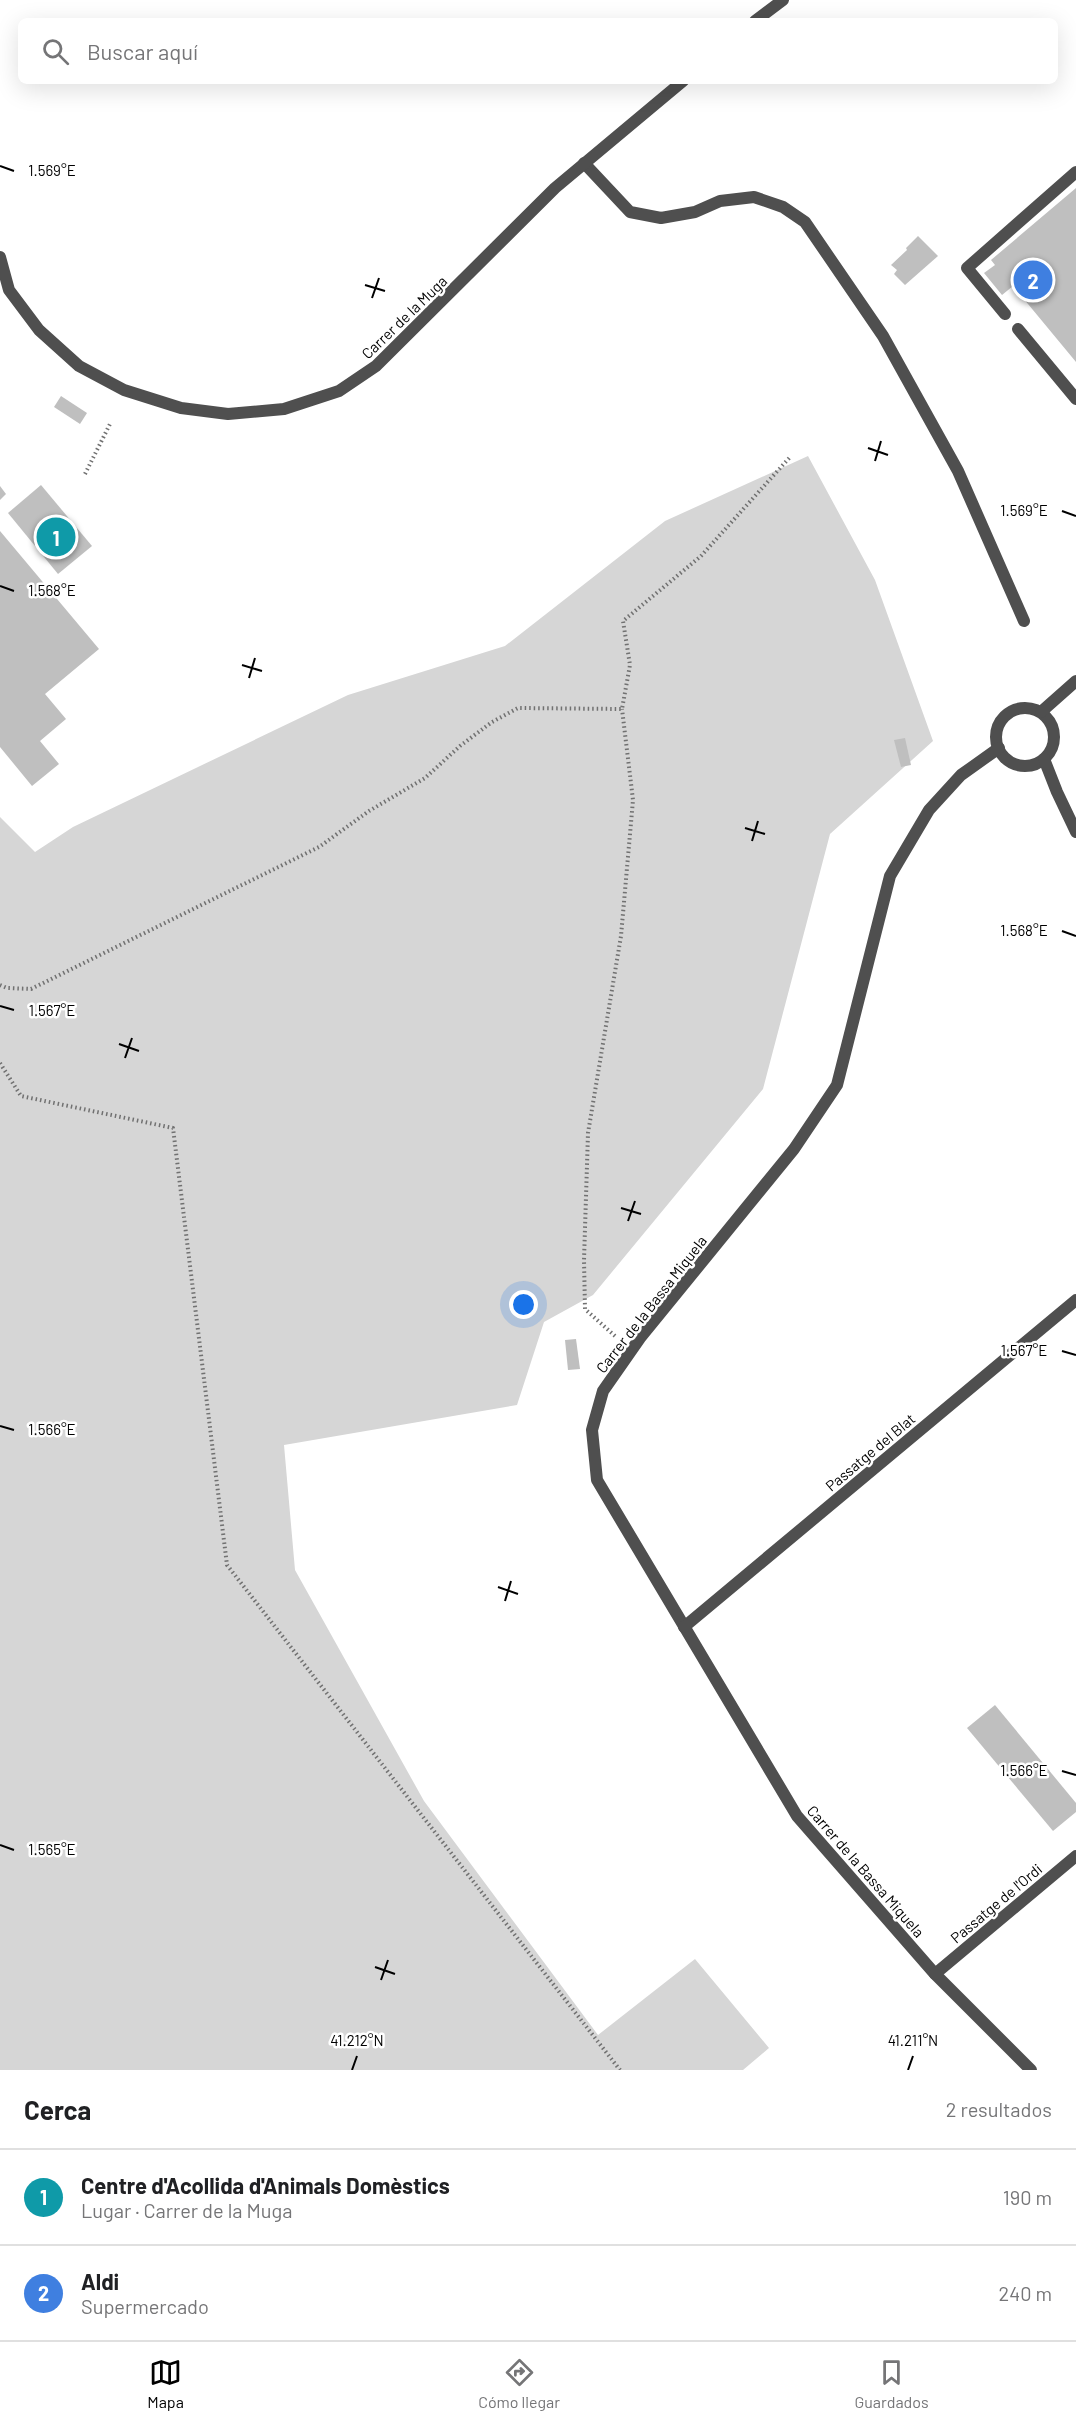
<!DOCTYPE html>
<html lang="es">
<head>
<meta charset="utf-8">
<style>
	:root { --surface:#fff; --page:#f2f2f2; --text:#202124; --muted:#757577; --line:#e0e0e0; --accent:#000 }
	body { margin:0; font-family:Barlow,sans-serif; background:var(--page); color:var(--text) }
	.you { position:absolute; left:524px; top:1305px; width:21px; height:21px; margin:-15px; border:4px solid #fff; border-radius:50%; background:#1a73e8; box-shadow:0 0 0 9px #1a73e833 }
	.badge { display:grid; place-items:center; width:39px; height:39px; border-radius:50%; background:var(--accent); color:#fff; font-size:20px; font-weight:700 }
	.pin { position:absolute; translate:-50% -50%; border:3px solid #fff; box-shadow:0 2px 6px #0006 }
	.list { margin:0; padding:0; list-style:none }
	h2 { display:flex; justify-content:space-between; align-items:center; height:78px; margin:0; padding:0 24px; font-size:26px }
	h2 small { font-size:20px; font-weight:400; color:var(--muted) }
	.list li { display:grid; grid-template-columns:39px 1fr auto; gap:18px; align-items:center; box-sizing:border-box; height:96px; padding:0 24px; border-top:2px solid var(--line) }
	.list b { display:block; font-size:22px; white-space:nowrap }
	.list p { margin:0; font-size:20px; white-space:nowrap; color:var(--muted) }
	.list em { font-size:20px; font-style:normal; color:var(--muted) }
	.icon { flex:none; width:33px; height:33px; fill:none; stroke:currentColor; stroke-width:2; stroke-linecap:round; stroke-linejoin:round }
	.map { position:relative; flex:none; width:1076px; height:2070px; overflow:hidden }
	.search { position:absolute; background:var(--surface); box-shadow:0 6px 24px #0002; left:18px; right:18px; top:18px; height:66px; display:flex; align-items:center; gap:15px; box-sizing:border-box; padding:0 21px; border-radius:9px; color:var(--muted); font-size:22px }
	.sheet { height:270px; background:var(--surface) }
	nav { display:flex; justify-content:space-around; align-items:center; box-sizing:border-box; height:84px; border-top:2px solid var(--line); background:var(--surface); font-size:16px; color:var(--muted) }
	nav a { display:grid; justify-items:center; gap:3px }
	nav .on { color:var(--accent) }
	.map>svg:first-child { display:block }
</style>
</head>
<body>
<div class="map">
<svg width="1076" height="2070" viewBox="0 0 1076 2070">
	<rect width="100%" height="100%" fill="#fff"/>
	<!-- green -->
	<polygon fill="#d6d6d6" points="808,456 875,580 933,741 830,834 763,1089 593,1295 544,1322 517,1405 284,1445 295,1570 424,1801 598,2035 695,1959 769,2048 743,2070 0,2070 0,817 35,852 73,827 348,695 505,646 665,521"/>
	<!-- building -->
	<g fill="#bfbfbf">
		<polygon points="1076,188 1076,362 1013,286 1002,295 984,273 995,265 991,260"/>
		<polygon points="918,236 938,256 905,285 894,274 897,270 891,265 907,250 906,248"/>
		<polygon points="61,396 87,413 80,424 54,407"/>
		<polygon points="41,485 92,546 58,574 8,513"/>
		<polygon points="0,486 6,494 0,500"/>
		<polygon points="0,531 99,649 45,694 66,719 40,741 59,764 32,786 0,747"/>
		<polygon points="905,738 911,765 901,767 894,740"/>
		<polygon points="576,1339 580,1369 568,1370 565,1340"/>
		<polygon points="995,1705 1076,1803 1076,1812 1053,1831 967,1728"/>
	</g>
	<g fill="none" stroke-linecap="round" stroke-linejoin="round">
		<!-- path -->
		<g stroke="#717171" stroke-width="4" stroke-dasharray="1.5 3" stroke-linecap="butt">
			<polyline points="85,474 110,424"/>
			<polyline points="0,985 7,988 31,989 319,847 369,811 425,778 460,746 492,722 518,708 622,709 630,665 623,621 701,556 791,456"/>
			<polyline points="0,1063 21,1096 173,1128 227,1565 620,2070"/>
			<polyline points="615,1336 585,1309 584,1260 588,1133 621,936 633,800 622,709"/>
		</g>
		<!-- service -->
		<g stroke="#4f4f4f" stroke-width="12">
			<polyline points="584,163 630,212 661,218 695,212 720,201 754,197 783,207 805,222 883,336 958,471 1024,621"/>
			<polyline points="1005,314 967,268 1076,172"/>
			<polyline points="1018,329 1076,399"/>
		</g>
		<!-- minor -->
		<g stroke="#4f4f4f" stroke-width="12">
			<polyline points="755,21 783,0"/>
			<polyline points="0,257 9,290 39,330 79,366 124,390 181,408 228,414 284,409 339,391 376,366 555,188 683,81"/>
			<circle cx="1025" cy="737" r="29"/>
			<polyline points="1041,712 1076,681"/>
			<polyline points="999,748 961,775 929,810 890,876 837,1085 794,1149 640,1338 603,1391 592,1430 597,1480 797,1816 935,1974 1031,2070"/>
			<polyline points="1044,759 1057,792 1076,832"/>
			<polyline points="684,1627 1076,1300"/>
			<polyline points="935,1974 1076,1856"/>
		</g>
	</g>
	<!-- ticks -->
	<path fill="none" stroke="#000" stroke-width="2" d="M0,166l14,5M365,285l20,6M372,298l7,-20M868,448l20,7M875,461l6,-20M1062,511l14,5M0,586l14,5M242,665l20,6M249,678l6,-20M745,828l20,6M752,841l6,-20M1062,931l14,5M0,1006l14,4M119,1044l20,7M125,1058l7,-20M621,1208l20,6M628,1221l7,-20M1062,1351l14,4M0,1426l14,4M498,1587l20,7M505,1601l6,-20M1062,1771l14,4M0,1845l14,5M375,1967l20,7M381,1980l7,-20M352,2070l5,-14M908,2070l5,-14"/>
	<g text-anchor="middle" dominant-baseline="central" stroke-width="5" stroke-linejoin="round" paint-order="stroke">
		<!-- street labels -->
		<g font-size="15" fill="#000" stroke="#fff">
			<text transform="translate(404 317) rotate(-44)">Carrer de la Muga</text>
			<text transform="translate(651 1304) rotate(-52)">Carrer de la Bassa Miquela</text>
			<text transform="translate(870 1452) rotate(-40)">Passatge del Blat</text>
			<text transform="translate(866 1871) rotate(49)">Carrer de la Bassa Miquela</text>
			<text transform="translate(996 1903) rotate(-40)">Passatge de l'Ordi</text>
		</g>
	</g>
	<g font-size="15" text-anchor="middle" fill="#000" stroke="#fff" stroke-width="5" stroke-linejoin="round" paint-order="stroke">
		<text x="52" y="176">1.569°E</text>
		<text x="1024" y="516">1.569°E</text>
		<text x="52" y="596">1.568°E</text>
		<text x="1024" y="936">1.568°E</text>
		<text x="52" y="1016">1.567°E</text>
		<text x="1024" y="1356">1.567°E</text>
		<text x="52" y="1435">1.566°E</text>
		<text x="1024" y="1776">1.566°E</text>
		<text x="52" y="1855">1.565°E</text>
		<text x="357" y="2046">41.212°N</text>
		<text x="913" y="2046">41.211°N</text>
	</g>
</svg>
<div class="you"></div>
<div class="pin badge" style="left:56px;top:537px;background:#0f9aa8">1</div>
<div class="pin badge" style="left:1033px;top:280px;background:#3f7fe0">2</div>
<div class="search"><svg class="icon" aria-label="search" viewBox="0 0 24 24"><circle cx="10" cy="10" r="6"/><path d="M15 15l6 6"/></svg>Buscar aquí</div>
</div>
<section class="sheet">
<h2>Cerca<small>2 resultados</small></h2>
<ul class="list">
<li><span class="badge" style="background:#0f9aa8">1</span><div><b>Centre d'Acollida d'Animals Domèstics</b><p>Lugar · Carrer de la Muga</p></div><em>190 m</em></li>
<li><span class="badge" style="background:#3f7fe0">2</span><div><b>Aldi</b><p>Supermercado</p></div><em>240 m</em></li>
</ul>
</section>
<nav>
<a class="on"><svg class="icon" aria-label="map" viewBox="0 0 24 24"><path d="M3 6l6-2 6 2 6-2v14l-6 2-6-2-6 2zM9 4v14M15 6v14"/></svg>Mapa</a>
<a><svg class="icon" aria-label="directions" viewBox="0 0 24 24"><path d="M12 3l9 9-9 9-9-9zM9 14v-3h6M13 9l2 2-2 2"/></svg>Cómo llegar</a>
<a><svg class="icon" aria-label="saved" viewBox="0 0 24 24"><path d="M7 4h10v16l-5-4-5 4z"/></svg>Guardados</a>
</nav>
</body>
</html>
